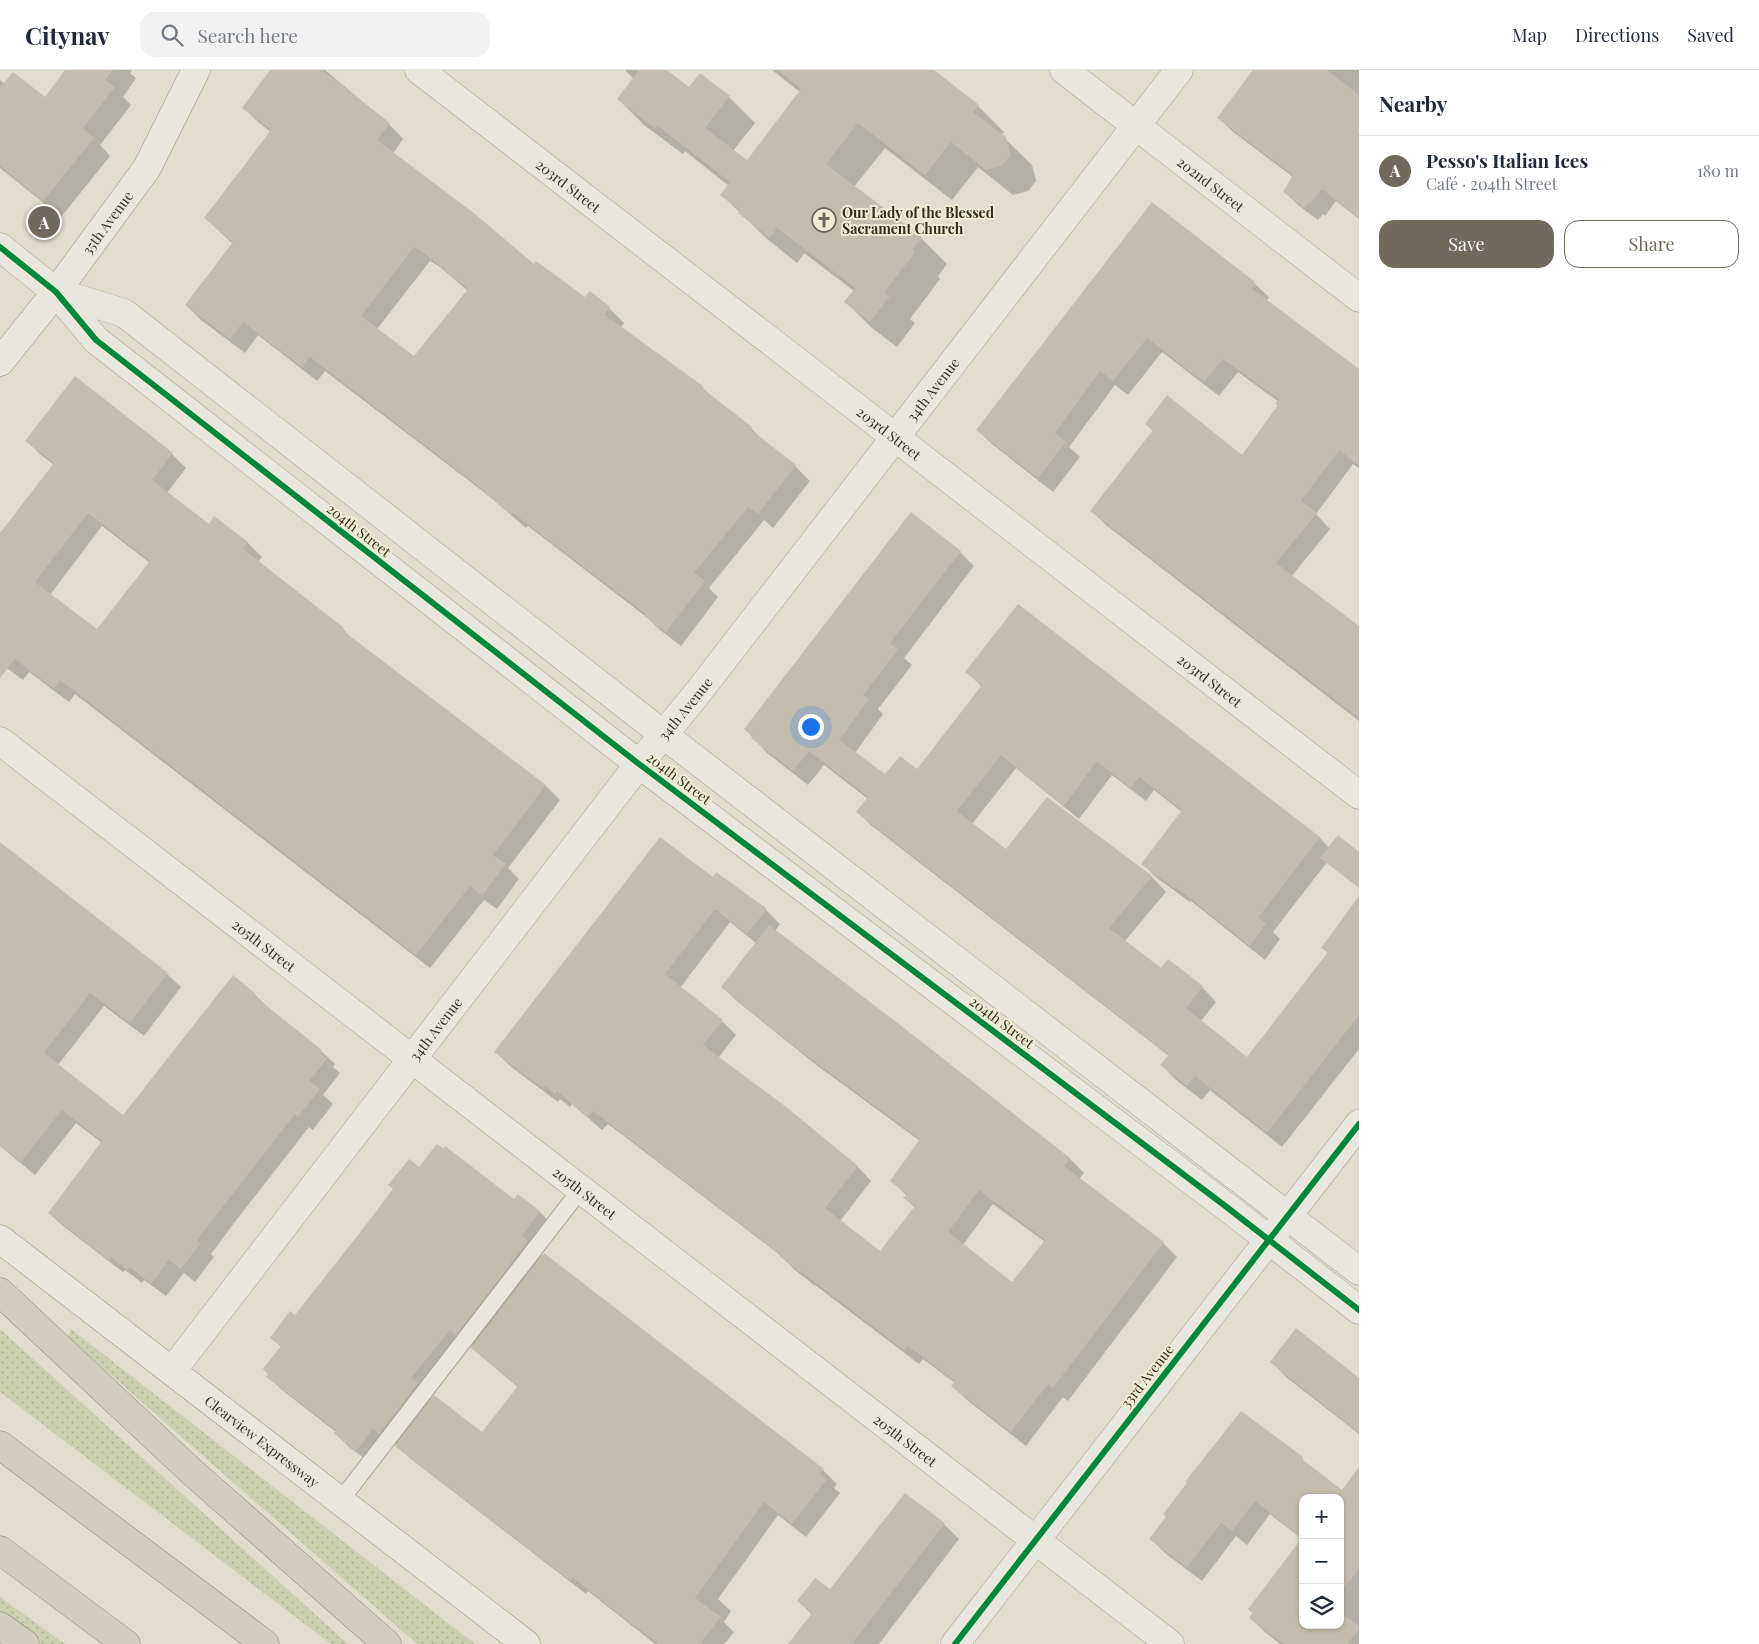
<!DOCTYPE html>
<html lang="en">
<head>
<meta charset="utf-8">
<style>
	:root { --surface:#fff; --page:#f2f2f3; --text:#1f2937; --muted:#747a83; --line:#e0e1e3; --accent:#706a5c }
	body { margin:0; font-family:"Playfair Display",serif; background:var(--page); color:var(--text) }
	.controls { position:absolute; right:15px; bottom:15px; display:grid; overflow:hidden; border-radius:10px; box-shadow:0 1px 4px #0004 }
	.controls button { width:45px; height:45px; display:grid; place-items:center; padding:0; border:0; border-bottom:1px solid var(--line); background:var(--surface); color:var(--text); font:25px sans-serif }
	.you { position:absolute; left:810px; top:656px; width:18px; height:18px; margin:-12px; border:4px solid #fff; border-radius:50%; background:#1a73e8; box-shadow:0 0 0 8px #1a73e833 }
	.badge { display:grid; place-items:center; width:32px; height:32px; border-radius:50%; background:var(--accent); color:#fff; font-size:16px; font-weight:700 }
	.pin { position:absolute; translate:-50% -50%; border:2px solid #fff; box-shadow:0 1px 5px #0006 }
	.list { margin:0; padding:0; list-style:none }
	h2 { display:flex; justify-content:space-between; align-items:center; height:65px; margin:0; padding:0 20px; font-size:21px }
	h2 small { font-size:16px; font-weight:400; color:var(--muted) }
	.list li { display:grid; grid-template-columns:32px 1fr auto; gap:15px; align-items:center; box-sizing:border-box; height:70px; padding:0 20px; border-top:1px solid var(--line) }
	.list b { display:block; font-size:19px; white-space:nowrap }
	.list p { margin:0; font-size:16px; white-space:nowrap; color:var(--muted) }
	.list em { font-size:16px; font-style:normal; color:var(--muted) }
	.actions { display:flex; gap:10px; padding:15px 20px }
	.actions a { flex:1; padding:11px 0; border:1px solid var(--accent); border-radius:15px; text-align:center; font-size:18px; color:var(--accent) }
	.actions .main { background:var(--accent); color:#fff }
	.icon { flex:none; width:28px; height:28px; fill:none; stroke:currentColor; stroke-width:2; stroke-linecap:round; stroke-linejoin:round }
	.map { position:relative; flex:none; width:1359px; height:1574px; overflow:hidden }
	header { display:flex; align-items:center; gap:30px; box-sizing:border-box; height:70px; padding:0 25px; background:var(--surface); border-bottom:1px solid var(--line) }
	header strong { font-size:24px }
	nav { display:flex; gap:28px; margin-inline-start:auto; font-size:18px }
	.search { width:350px; height:45px; background:var(--page); display:flex; align-items:center; gap:12px; box-sizing:border-box; padding:0 18px; border-radius:15px; color:var(--muted); font-size:19px }
	main { display:flex }
	aside { flex:1; background:var(--surface) }
	.map>svg:first-child { display:block }
</style>
</head>
<body>
<header>
<strong>Citynav</strong>
<div class="search"><svg class="icon" aria-label="search" viewBox="0 0 24 24"><circle cx="10" cy="10" r="6"/><path d="M15 15l6 6"/></svg>Search here</div>
<nav><a>Map</a><a>Directions</a><a>Saved</a></nav>
</header>
<main>
<div class="map">
<svg width="1359" height="1574" viewBox="0 0 1359 1574">
	<defs>
		<pattern id="grass-dots" width="8" height="8" patternUnits="userSpaceOnUse" patternTransform="scale(1.25)"><rect width="8" height="8" fill="#cbd0b1"/><path d="M2 2h.1M6 6h.1" fill="none" stroke="#afb398" stroke-width="1.8" stroke-linecap="round"/></pattern>
	</defs>
	<rect width="100%" height="100%" fill="#e0ddcd"/>
	<!-- grass -->
	<g fill="url(#grass-dots)">
		<polygon points="0,1259 348,1574 331,1574 0,1322"/>
		<polygon points="71,1259 475,1574 417,1574 68,1267"/>
		<polygon points="0,1527 65,1574 40,1574 0,1544"/>
	</g>
	<!-- shadow -->
	<g fill="#0003" fill-rule="evenodd">
		<polygon points="67,0 132,0 130,3 136,8 123,27 131,35 100,75 110,86 61,147 0,98 0,10 5,14 45,29"/>
		<path d="M272,0h53l64,54 14,15 -10,14 142,112 50,34 5,-6 19,15 15,15 -4,5 82,59 11,11 38,30 14,15 30,23 15,15 -37,47 -9,-8 -55,68 9,9 -37,49 -21,-16 -11,-11 -121,-93 -2,2 -37,-32 -164,-125 -8,10 -59,-46 -13,18 -44,-33 -15,-15 47,-61 -28,-26 66,-86 -13,-10 -15,-15zM430,191l10,6 28,24 -54,67 -37,-29z"/>
		<polygon points="625,0 665,0 689,19 729,27 755,53 733,81 747,92 800,22 772,0 932,0 978,36 1004,62 1001,65 1032,95 1036,111 1028,121 1013,125 978,97 952,130 885,78 854,117 921,168 947,194 938,206 940,209 910,249 915,253 897,277 872,258 846,232 854,221 804,183 797,193 766,168 722,125 729,116 685,81 683,84 644,55 618,29 634,9"/>
		<polygon points="1257,0 1359,0 1359,149 1336,131 1325,146 1323,144 1318,150 1298,135 1284,121 1293,107 1232,61 1219,48"/>
		<polygon points="1152,134 1254,213 1269,227 1266,231 1359,302 1359,398 1353,394 1316,444 1330,459 1291,507 1359,559 1359,651 1106,455 1092,441 1153,361 1146,354 1242,387 1279,336 1279,332 1238,302 1219,326 1162,282 1128,325 1115,315 1069,377 1080,387 1053,422 992,374 977,360"/>
		<path d="M75,308l97,76 14,14 -19,25 42,32 5,-7 34,25 14,14 -4,5 85,67 10,11 193,146 14,14 -52,68 11,11 -22,30 -13,-9 -54,68 -355,-274 -6,8 -40,-30 -6,8 -23,-17v-128l54,-70 -13,-10 -14,-14zM102,456l48,37 -53,67 -47,-35z"/>
		<polygon points="960,482 974,496 904,588 912,595 878,639 883,644 855,683 885,706 917,701 982,617 967,602 1019,536 1320,768 1334,783 1273,862 1280,869 1265,890 1191,831 1190,832 1157,808 1143,794 1182,742 1154,720 1146,731 1112,705 1079,749 1016,698 972,754 1007,781 1047,729 1152,807 1166,822 1124,872 1161,900 1202,917 1216,932 1201,951 1247,988 1328,883 1323,878 1359,830 1359,979 1282,1077 1210,1020 1202,1030 1176,1010 1162,995 1169,986 872,756 858,742 868,729 824,695 808,715 767,683 745,659"/>
		<polygon points="0,773 167,904 181,917 144,966 104,936 58,995 123,1046 255,925 269,938 321,981 335,994 333,997 340,1003 323,1025 333,1034 313,1060 309,1057 234,1153 211,1184 214,1187 195,1212 184,1203 166,1226 144,1210 142,1213 125,1200 123,1202 63,1156 49,1143 102,1073 76,1053 35,1105 0,1076"/>
		<path d="M713,809l53,31 14,14 -5,7 295,228 14,14 -5,6 84,64 14,14 -109,144 -5,-4 -37,49 -59,-46 -15,-14 3,-3 -32,-24 -4,5 -104,-79v1l-20,-16 -15,-15 -172,-131 -6,6 -30,-26 -2,3 -10,-8 -2,3 -48,-36 -14,-14zM730,852l26,21 -34,44 15,14 78,63 105,77 -28,40 15,15 -2,2 10,10 -34,45 -41,-32 31,-40 -14,-15 -139,-108 18,-23 -14,-14 -42,-33zM993,1134l52,38 -32,42 -50,-39z"/>
		<path d="M419,1099l95,32 4,-5 22,16 13,14 -18,23 8,8 280,213 14,14 -3,4 6,5 -34,44 -28,-22 -60,84 13,12 -7,11 10,10 -10,12h-69l-67,-53 -2,3 -175,-135 -16,-15 -2,3 -6,-5 -16,21 -22,-16 -14,-14 1,-1 -54,-42 -14,-13 13,-30 -9,-9 23,-21zM464,1272l6,5 1,-1 16,15 32,27 -36,46 -50,-34 -8,-8z"/>
		<polygon points="1272,1292 1359,1310 1359,1364 1286,1307"/>
		<path d="M1241,1342l118,93v139h-79l-15,-12 -15,-14 52,-79 -32,-25 -23,31 -11,-9 -34,45 -37,-28 -14,-14zM1303,1428h37v127h-37z"/>
		<polygon points="944,1454 959,1469 879,1574 790,1574 812,1545 799,1531 831,1521"/>
	</g>
	<!-- building -->
	<g fill="#c3bdae" fill-rule="evenodd">
		<polygon points="65,0 113,0 105,10 115,17 83,58 94,68 43,131 0,96 0,18 13,2 45,27"/>
		<path d="M270,0h52l68,53 -13,17 98,74 59,50 2,-3 49,36 5,-6 20,16 -5,8 98,71 -1,2 50,39 -2,2 46,36 -38,49 -10,-7 -54,66 11,8 -39,51 -22,-16 2,-2 -133,-101 -2,2 -26,-22 1,-1 -176,-135 -8,10 -59,-45 -13,17 -45,-34 48,-63 -29,-24 67,-88 -29,-22zM414,177l10,6 44,36 -54,67 -53,-40z"/>
		<polygon points="639,0 667,0 689,17 700,3 730,26 705,58 747,90 801,19 778,0 934,0 979,35 973,42 1006,67 1011,85 1002,96 986,100 951,72 925,105 858,53 826,94 922,167 912,180 915,182 884,223 890,226 870,252 844,232 855,218 777,158 770,168 738,143 740,140 720,125 730,112 658,56 656,59 617,29"/>
		<polygon points="1253,0 1327,0 1359,25 1359,148 1322,119 1311,133 1309,132 1304,138 1283,122 1293,105 1217,48"/>
		<polygon points="1152,132 1255,212 1251,218 1359,299 1359,396 1339,380 1301,431 1317,443 1276,493 1359,556 1359,648 1090,441 1153,360 1145,354 1167,325 1242,385 1278,335 1275,334 1279,329 1223,289 1204,312 1147,268 1113,311 1100,301 1055,363 1066,372 1038,408 976,360"/>
		<path d="M75,306l98,77 -21,27 57,44 5,-8 34,26 -5,7 101,79 -2,2 204,155 -53,70 13,9 -24,32 -12,-10 -54,69 -356,-275 -6,9 -39,-30 -15,19v-145l54,-70 -29,-22zM88,443l62,48 -53,68 -62,-47z"/>
		<polygon points="911,442 961,481 890,573 898,580 863,625 869,629 839,670 885,704 900,686 917,699 982,615 965,602 1018,534 1320,767 1258,848 1266,853 1250,876 1176,817 1175,819 1141,794 1182,740 1139,707 1131,718 1097,691 1064,736 1001,685 957,741 1006,779 1047,727 1152,806 1109,858 1161,898 1168,889 1203,916 1186,938 1247,987 1328,882 1321,878 1359,826 1359,945 1267,1063 1195,1006 1187,1016 1160,995 1169,985 856,742 868,727 809,681 793,701 751,668 753,666 744,659"/>
		<polygon points="1338,765 1359,782 1359,818 1320,788"/>
		<path d="M660,767l53,40 3,-5 51,37 -20,25 -32,-25 -50,65 58,46 -20,25 82,61 73,60 -33,42 55,43 35,-45 -12,-8 4,-4 -17,-13 30,-42 -121,-89 -78,-63 48,-62 126,96 175,137 -6,8 100,76 -111,146 -5,-4 -37,48 -60,-46 4,-5 -47,-35 -4,4 -104,-79v1l-21,-16 1,-2 -187,-143 -6,6 -30,-26 -2,3 -10,-8 -1,3 -50,-37zM979,1120l66,50 -33,42 -64,-50z"/>
		<polygon points="0,772 168,903 130,953 90,923 44,983 123,1045 233,905 256,924 254,926 322,980 320,983 327,989 309,1011 320,1019 298,1047 295,1044 221,1139 197,1170 201,1173 181,1199 169,1190 151,1214 130,1197 127,1200 111,1187 109,1190 48,1143 102,1071 62,1040 21,1092 0,1076"/>
		<polygon points="437,1074 444,1079 445,1076 514,1129 518,1124 540,1141 522,1166 528,1171 456,1265 450,1260 411,1308 418,1313 379,1364 373,1359 356,1381 334,1363 336,1360 266,1307 268,1304 263,1299 281,1276 270,1268 290,1241 295,1245 365,1156 393,1119 388,1115 409,1089 419,1097"/>
		<polygon points="544,1183 824,1399 820,1404 827,1409 792,1454 764,1432 695,1528 721,1547 700,1574 658,1574 573,1508 571,1511 534,1483 395,1376 434,1325 482,1362 518,1316 471,1278"/>
		<polygon points="1296,1258 1359,1308 1359,1363 1270,1292"/>
		<polygon points="1241,1341 1303,1387 1303,1390 1342,1420 1359,1397 1359,1499 1340,1523 1340,1428 1303,1428 1303,1555 1340,1555 1340,1542 1359,1556 1359,1559 1347,1574 1283,1574 1249,1548 1252,1543 1248,1539 1302,1468 1255,1431 1232,1461 1221,1453 1187,1497 1149,1469 1166,1447 1163,1444 1187,1413 1185,1412"/>
		<polygon points="905,1423 945,1453 852,1574 788,1574 812,1543 797,1531 815,1508 830,1519"/>
	</g>
	<g fill="none" stroke-linecap="round" stroke-linejoin="round">
		<!-- lane casing -->
		<g stroke="#a5a296" stroke-width="18">
			<polyline id="lane" points="340,1431 581,1119"/>
		</g>
		<!-- street casing -->
		<g stroke="#a5a296" stroke-width="29">
			<g id="street">
				<path id="s1" d="M419,0l940,725"/>
				<path id="s2" d="M1064,0l295,228"/>
				<polyline points="0,177 56,222 96,270 639,694 1224,1135 1359,1240"/>
				<polyline points="56,222 124,243 664,665 1359,1201"/>
				<path id="s3" d="M0,671l1170,903"/>
				<path id="s4" d="M172,1301l467,-607 57,-69 483,-625"/>
				<polyline points="955,1574 1359,1054"/>
			</g>
		</g>
		<!-- secondary casing -->
		<g stroke="#959186" stroke-width="29">
			<g id="secondary">
				<path id="s5" d="M0,292l56,-70 91,-124 49,-98"/>
				<path id="s6" d="M0,1169l526,405"/>
			</g>
		</g>
		<!-- highway casing -->
		<g stroke="#8b877d" stroke-width="29">
			<g id="highway">
				<polyline points="0,1222 192,1402 387,1574"/>
				<polyline points="0,1375 265,1574"/>
				<polyline points="0,1480 126,1574"/>
				<polyline points="0,1556 25,1574"/>
			</g>
		</g>
		<!-- lane -->
		<use href="#lane" stroke="#e9e7dd" stroke-width="16"/>
		<!-- street -->
		<use href="#street" stroke="#e9e7dd" stroke-width="28"/>
		<!-- secondary -->
		<use href="#secondary" stroke="#e9e7dd" stroke-width="28"/>
		<!-- highway -->
		<use href="#highway" stroke="#d2cebe" stroke-width="28"/>
		<!-- cycleway casing -->
		<g stroke="#f0edd4" stroke-width="9">
			<g id="cycleway">
				<polyline points="0,177 56,222 96,270 639,694 1224,1135 1359,1240"/>
				<polyline points="955,1574 1359,1054"/>
			</g>
		</g>
		<!-- cycleway -->
		<use href="#cycleway" stroke="#00873e" stroke-width="6"/>
	</g>
	<!-- icons -->
	<defs>
		<g id="church-ring" transform="scale(1.25)"><circle r="9.5" fill="#f0edd4" stroke="#706a5c" stroke-width="1.5"/><path d="M-1.2-6h2.4v3.5h3.3v2.4h-3.3V6h-2.4V-.1h-3.3v-2.4h3.3Z" fill="#706a5c"/></g>
	</defs>
	<g fill-rule="evenodd">
		<use href="#church-ring" x="824" y="150"/>
	</g>
	<g text-anchor="middle" dominant-baseline="central" stroke-width="4" stroke-linejoin="round" paint-order="stroke">
		<!-- street labels -->
		<g font-size="14" fill="#332c1f" stroke="#f0edd4">
			<text stroke="none"><textPath href="#s2" startOffset="186">202nd Street</textPath></text>
			<text stroke="none"><textPath href="#s1" startOffset="189">203rd Street</textPath></text>
			<text stroke="none"><textPath href="#s5" startOffset="176">35th Avenue</textPath></text>
			<text stroke="none"><textPath href="#s4" startOffset="1242">34th Avenue</textPath></text>
			<text stroke="none"><textPath href="#s1" startOffset="594">203rd Street</textPath></text>
			<text transform="translate(359 460) rotate(38)">204th Street</text>
			<text stroke="none"><textPath href="#s1" startOffset="999">203rd Street</textPath></text>
			<text stroke="none"><textPath href="#s4" startOffset="838">34th Avenue</textPath></text>
			<text transform="translate(679 708) rotate(37)">204th Street</text>
			<text stroke="none"><textPath href="#s3" startOffset="334">205th Street</textPath></text>
			<text transform="translate(1002 952) rotate(37)">204th Street</text>
			<text stroke="none"><textPath href="#s4" startOffset="432">34th Avenue</textPath></text>
			<text stroke="none"><textPath href="#s3" startOffset="739">205th Street</textPath></text>
			<text transform="translate(1147 1306) rotate(-52)">33rd Avenue</text>
			<text stroke="none"><textPath href="#s3" startOffset="1144">205th Street</textPath></text>
			<text stroke="none"><textPath href="#s6" startOffset="331">Clearview Expressway</textPath></text>
		</g>
		<!-- poi labels -->
		<g font-size="14" font-weight="bold" fill="#332c1f" stroke="#f0edd4" text-anchor="start">
			<text x="842" y="142">Our Lady of the Blessed<tspan x="842" dy="16">Sacrament Church</tspan></text>
		</g>
	</g>
</svg>
<div class="controls">
<button>+</button>
<button>−</button>
<button><svg class="icon" aria-label="layers" viewBox="0 0 24 24"><path d="M12 4l9 5-9 5-9-5zM3 14l9 5 9-5"/></svg></button>
</div>
<div class="you"></div>
<div class="pin badge" style="left:44px;top:152px">A</div>
</div>
<aside>
<h2>Nearby<small></small></h2>
<ul class="list">
<li><span class="badge">A</span><div><b>Pesso's Italian Ices</b><p>Café · 204th Street</p></div><em>180 m</em></li>
</ul>
<div class="actions"><a class="main">Save</a><a>Share</a></div>
</aside>
</main>
</body>
</html>
